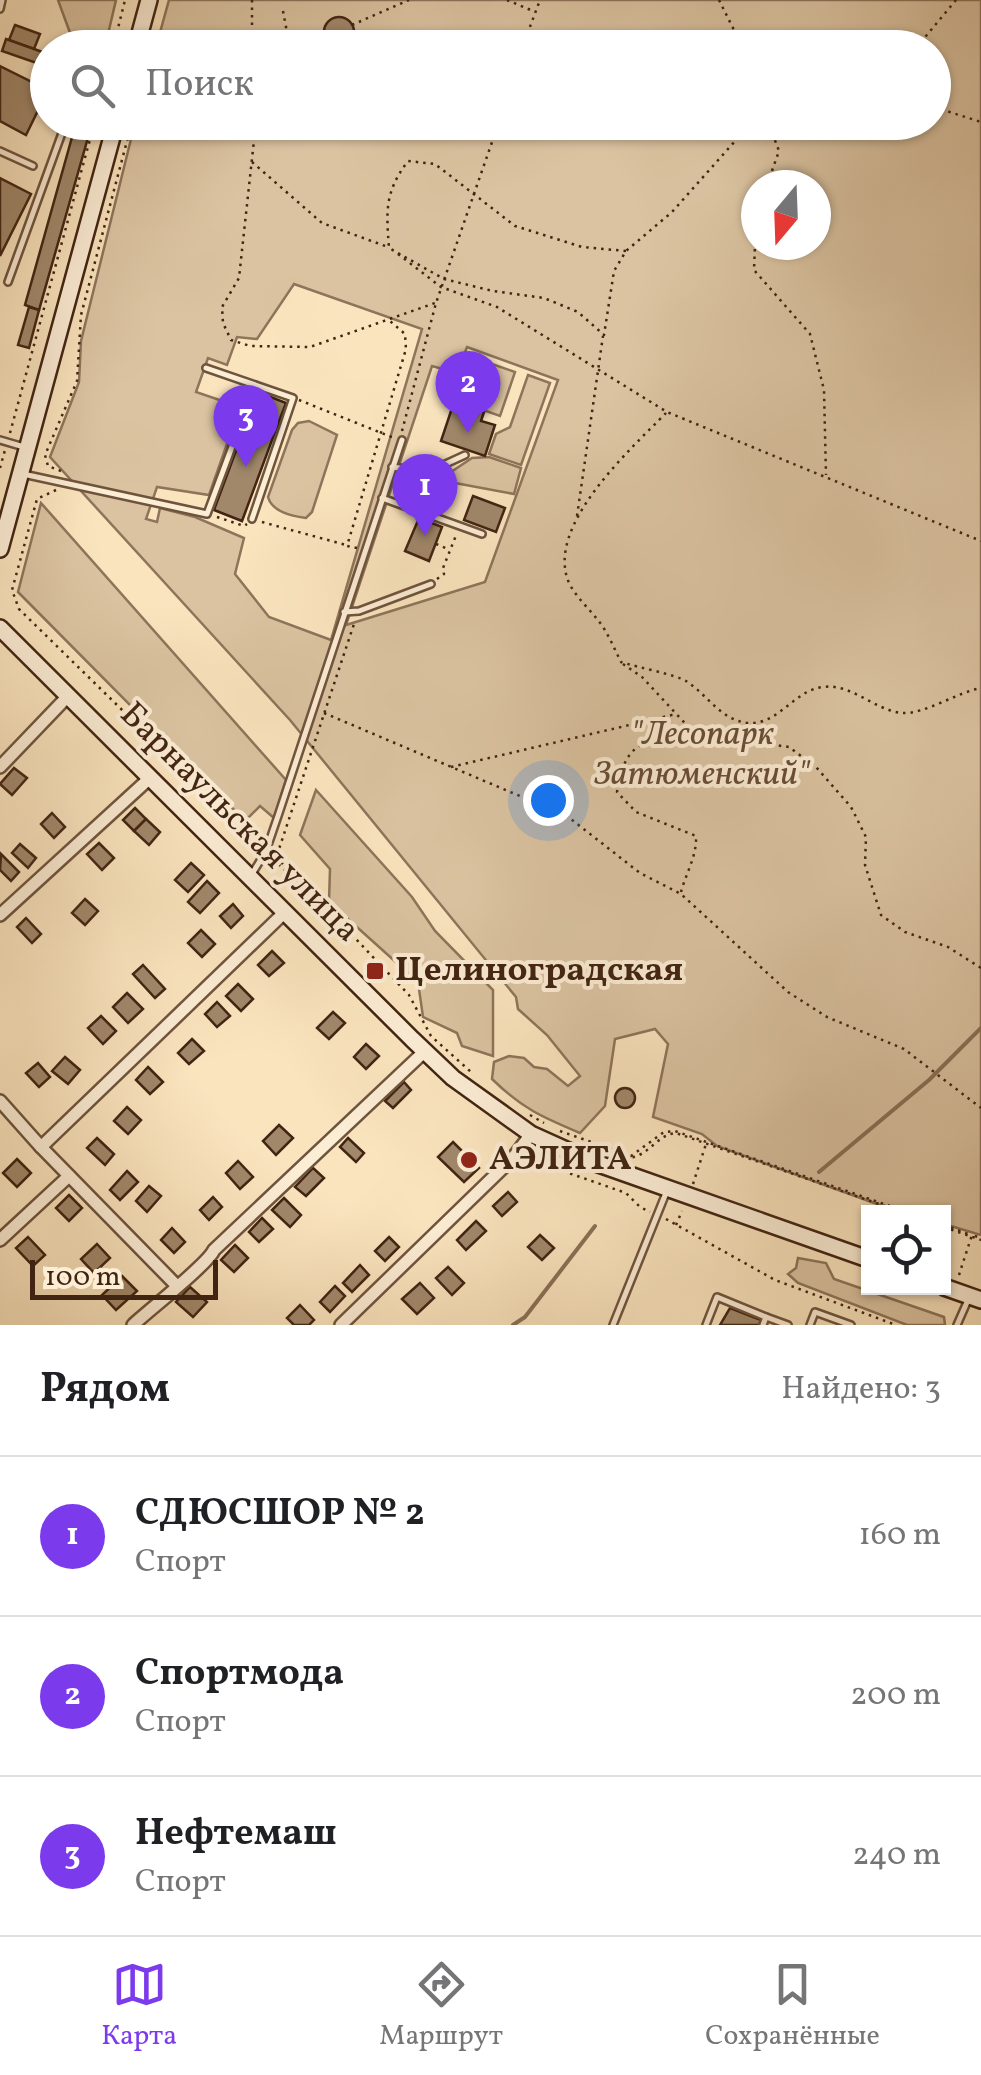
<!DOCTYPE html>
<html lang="ru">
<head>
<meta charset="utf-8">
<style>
	:root { --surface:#fff; --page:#f6f6f6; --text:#202124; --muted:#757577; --line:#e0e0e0; --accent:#7c3aed }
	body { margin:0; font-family:Vollkorn,serif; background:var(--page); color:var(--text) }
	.controls { position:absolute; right:30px; bottom:30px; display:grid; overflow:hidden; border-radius:0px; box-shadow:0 2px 8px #0004 }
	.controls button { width:90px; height:90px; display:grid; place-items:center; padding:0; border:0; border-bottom:2px solid var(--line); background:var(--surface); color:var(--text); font:50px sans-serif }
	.compass { position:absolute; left:741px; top:170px; width:90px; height:90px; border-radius:50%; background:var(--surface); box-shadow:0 2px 8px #0004; rotate:199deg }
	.scale { position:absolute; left:30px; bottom:25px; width:188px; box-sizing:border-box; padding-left:10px; border:5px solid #412412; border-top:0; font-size:28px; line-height:35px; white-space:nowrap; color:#412412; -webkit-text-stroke:8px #fcedd5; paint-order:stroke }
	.you { position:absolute; left:548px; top:800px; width:35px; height:35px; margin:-25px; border:8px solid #fff; border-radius:50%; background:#1a73e8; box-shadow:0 0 0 15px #1a73e833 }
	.badge { display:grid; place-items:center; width:65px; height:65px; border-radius:50%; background:var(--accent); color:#fff; font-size:32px; font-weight:700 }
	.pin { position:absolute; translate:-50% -82px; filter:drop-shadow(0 2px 5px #0008) }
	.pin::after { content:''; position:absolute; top:52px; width:35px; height:30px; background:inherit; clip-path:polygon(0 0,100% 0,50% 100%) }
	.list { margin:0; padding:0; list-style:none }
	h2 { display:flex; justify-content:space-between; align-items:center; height:130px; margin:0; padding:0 40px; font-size:42px }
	h2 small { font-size:32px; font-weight:400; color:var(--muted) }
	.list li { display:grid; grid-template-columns:65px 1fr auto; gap:30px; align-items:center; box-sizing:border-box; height:160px; padding:0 40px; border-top:2px solid var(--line) }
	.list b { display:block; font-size:38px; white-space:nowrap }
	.list p { margin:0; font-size:32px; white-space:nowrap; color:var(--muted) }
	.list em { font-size:32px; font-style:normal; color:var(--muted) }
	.icon { flex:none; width:55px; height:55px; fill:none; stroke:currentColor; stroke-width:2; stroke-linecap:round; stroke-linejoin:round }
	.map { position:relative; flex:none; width:981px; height:1325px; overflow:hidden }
	.search { position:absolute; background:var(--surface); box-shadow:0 2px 8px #0004; left:30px; right:30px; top:30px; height:110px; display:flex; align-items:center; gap:25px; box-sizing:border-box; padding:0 35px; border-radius:55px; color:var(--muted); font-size:38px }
	.sheet { height:610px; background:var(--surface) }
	nav { display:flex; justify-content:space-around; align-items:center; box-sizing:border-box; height:140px; border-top:2px solid var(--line); background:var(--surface); font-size:28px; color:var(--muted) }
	nav a { display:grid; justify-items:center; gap:5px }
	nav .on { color:var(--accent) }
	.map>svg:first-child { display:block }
</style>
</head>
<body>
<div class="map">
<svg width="981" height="1325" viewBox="0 0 981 1325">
	<rect width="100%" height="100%" fill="#fae4be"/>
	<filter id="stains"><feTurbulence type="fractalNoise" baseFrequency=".002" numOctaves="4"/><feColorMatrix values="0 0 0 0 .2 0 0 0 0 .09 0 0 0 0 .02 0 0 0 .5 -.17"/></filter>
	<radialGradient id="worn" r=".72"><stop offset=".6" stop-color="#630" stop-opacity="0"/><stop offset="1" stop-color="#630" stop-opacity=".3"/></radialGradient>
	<!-- green -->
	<g fill="#dbc3a1" stroke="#8e745a" stroke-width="2.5" fill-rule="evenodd">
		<polygon points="58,0 116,0 105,47 85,47 73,41"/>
		<path d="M169,0h812v1235l-37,-11v-12h-40l-16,-4 -171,-62 -15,-12 -49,-17 15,-73 -13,-15 -40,10 -10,67 -25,27c-38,-16 -57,-24 -88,-54l2,-17 15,-6 15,2 10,9 13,2 21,17 12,-10 -33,-41 -29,-26 -2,-12 -226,-277 -240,-263 29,-75 2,-41 54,-218 799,-1v-74l-778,-1zM756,185h60v60h-60zM294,284l128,45 -91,311 -62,-23 -34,-43 9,-36 -49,-21 -35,-9 -3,14 -11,-3 11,-32 52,8 31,-88 -44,-15 12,-34 19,7 10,-28 20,2zM467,347l91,33 -73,202 -139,43 86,-259 25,7z"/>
		<polygon points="475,358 515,372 500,416 460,402"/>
		<polygon points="528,375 550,383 521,465 489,454 496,434 510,427"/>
		<path d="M309,421l28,14 -25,77 -6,6c-14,-2 -34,-6 -38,-21l24,-67 6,-7z"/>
		<polygon points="489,457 521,468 514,494 439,480 472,458"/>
		<polygon points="41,503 286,780 274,818 260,806 245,821 18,592"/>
		<polygon points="316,790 412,897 435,931 493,990 493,1056 462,1046 457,1033 423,1017 418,982 329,902 330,869 300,835"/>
		<polygon points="798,1258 826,1263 834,1279 944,1317 945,1325 907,1325 798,1283 788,1274 796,1268"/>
	</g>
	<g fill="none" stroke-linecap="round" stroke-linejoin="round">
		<!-- stream -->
		<g stroke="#8a7056" stroke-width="4">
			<polyline points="819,1172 929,1080 981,1028"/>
			<polyline points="513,1325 525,1317 595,1226"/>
		</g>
	</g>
	<!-- building -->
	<g fill="#a1886b" stroke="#412412" stroke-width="2.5">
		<circle cx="339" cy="32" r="15"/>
		<polygon points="15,25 40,34 34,49 9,40"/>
		<polygon points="6,39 48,54 48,67 2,51"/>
		<polygon points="0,66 48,90 26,135 0,121"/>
		<polygon points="76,123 91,127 39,310 25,305"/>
		<polygon points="0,178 31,194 0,256"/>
		<polygon points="29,307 39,310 29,348 18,345"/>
		<polygon points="258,392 286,403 278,424 250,413"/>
		<polygon points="454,402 484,412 481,421 495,425 485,456 441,441"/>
		<polygon points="250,413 278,424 242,521 214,510"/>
		<polygon points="473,496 505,508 496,532 464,520"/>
		<polygon points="419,518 442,527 429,561 405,551"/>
		<polygon points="14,768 27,778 12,795 0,784"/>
		<polygon points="135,808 146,819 134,831 123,820"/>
		<polygon points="52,813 65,827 54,838 41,824"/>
		<polygon points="146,819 160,832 149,845 134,831"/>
		<polygon points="99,843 114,858 102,870 87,854"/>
		<polygon points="20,844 36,858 28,868 12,853"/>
		<polygon points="1,854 19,872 11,881 0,870"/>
		<polygon points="191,863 204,875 188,892 175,880"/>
		<polygon points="207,881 219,893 200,913 188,902"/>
		<polygon points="85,899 98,911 85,925 72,913"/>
		<polygon points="233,904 243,916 231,928 220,916"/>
		<polygon points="26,918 41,934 32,943 17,927"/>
		<polygon points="201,930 215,944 202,957 188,943"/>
		<polygon points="272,951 284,963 269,976 258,965"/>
		<polygon points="143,965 165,989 155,998 133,974"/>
		<polygon points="238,984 253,999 241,1011 226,996"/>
		<polygon points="127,993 143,1009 128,1023 113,1007"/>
		<polygon points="217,1002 230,1016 217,1027 205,1014"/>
		<polygon points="333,1012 345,1023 329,1039 317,1028"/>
		<polygon points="101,1016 116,1031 103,1044 88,1028"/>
		<polygon points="192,1039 204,1051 189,1064 178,1053"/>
		<polygon points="366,1044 379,1056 366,1069 354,1057"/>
		<polygon points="65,1057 80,1070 68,1084 52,1071"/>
		<polygon points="38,1063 50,1077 39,1087 26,1073"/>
		<polygon points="148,1067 163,1082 150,1094 136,1080"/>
		<polygon points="404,1082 411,1090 393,1108 385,1101"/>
		<circle cx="625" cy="1098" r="10"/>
		<polygon points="127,1107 141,1120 128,1134 114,1121"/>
		<polygon points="279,1125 293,1138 276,1155 263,1141"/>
		<polygon points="97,1138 114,1154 105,1165 87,1148"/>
		<polygon points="348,1138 364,1153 356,1162 340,1147"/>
		<polygon points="453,1142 479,1168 464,1182 438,1157"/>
		<polygon points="17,1159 31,1173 17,1187 3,1173"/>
		<polygon points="238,1161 253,1177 240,1189 226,1173"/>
		<polygon points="313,1168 324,1178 306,1196 295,1187"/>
		<polygon points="127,1171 138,1182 120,1200 110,1190"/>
		<polygon points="149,1186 161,1196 147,1212 136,1201"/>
		<polygon points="508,1192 517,1202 502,1216 493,1206"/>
		<polygon points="69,1195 82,1208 69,1221 56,1208"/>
		<polygon points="213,1197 222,1207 209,1220 200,1210"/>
		<polygon points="284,1198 301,1215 290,1227 272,1210"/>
		<polygon points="262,1218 273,1229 259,1242 249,1232"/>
		<polygon points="476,1221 486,1231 466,1250 457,1240"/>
		<polygon points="172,1228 185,1242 174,1253 161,1240"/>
		<polygon points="540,1235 554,1248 542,1260 528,1247"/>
		<polygon points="28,1237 45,1255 33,1266 16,1248"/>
		<polygon points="389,1237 399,1247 385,1261 375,1251"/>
		<polygon points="97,1244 110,1258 94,1273 81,1259"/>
		<polygon points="235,1245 248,1258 234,1272 221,1260"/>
		<polygon points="360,1265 369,1275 352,1292 343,1283"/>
		<polygon points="448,1267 464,1283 452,1295 436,1278"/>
		<polygon points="122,1276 137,1291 116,1310 102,1295"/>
		<polygon points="420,1283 434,1298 417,1314 402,1299"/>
		<polygon points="335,1286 345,1296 330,1312 320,1302"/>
		<polygon points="190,1287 207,1302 193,1317 176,1302"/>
		<polygon points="300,1305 314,1320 309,1325 294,1325 287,1318"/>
		<polygon points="730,1308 761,1320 759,1325 720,1325"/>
	</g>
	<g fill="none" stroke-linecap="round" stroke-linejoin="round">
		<!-- lane casing -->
		<g stroke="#6f543d" stroke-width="10">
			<g id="lane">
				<polyline points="0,9 2,0"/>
				<polyline points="95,122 111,126"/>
				<polyline points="0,151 33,166"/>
				<polyline points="8,282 66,122"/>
				<polyline points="206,368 293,398 252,519"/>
				<polyline points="0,440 24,447"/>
				<polyline points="392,467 428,472 465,455"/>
				<polyline points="23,474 207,514 255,385"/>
				<polyline points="382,498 482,534"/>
				<polyline points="344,612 359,611 431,584"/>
				<polyline points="252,874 266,851 279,813 402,440"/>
				<polyline points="766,1317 788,1325"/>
				<polyline points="613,1325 666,1193"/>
				<polyline points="706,1325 717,1297 766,1317 763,1325"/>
				<polyline points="810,1325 815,1312 851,1325"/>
				<polyline points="957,1325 968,1300"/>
			</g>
		</g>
		<!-- street casing -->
		<g stroke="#6f543d" stroke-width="16">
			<g id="street">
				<polyline points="0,767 68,696"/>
				<polyline points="0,915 151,777"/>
				<polyline points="0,1101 41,1147 176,1285"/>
				<polyline points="41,1147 286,911"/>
				<polyline points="0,1240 69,1176"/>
				<path d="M133,1325c16,-15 75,-61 81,-75l211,-199"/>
				<polyline points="341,1325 513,1158 531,1134"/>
			</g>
		</g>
		<!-- secondary casing -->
		<g stroke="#412412" stroke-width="20">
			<g id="secondary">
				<polyline points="136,48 149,0"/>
				<polyline points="0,549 116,122"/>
				<polyline points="0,628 412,1039 453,1078 531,1134 593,1162 868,1259"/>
				<polyline points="944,1287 981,1300"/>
			</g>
		</g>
		<!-- path -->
		<g stroke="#412412" stroke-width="2.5" stroke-dasharray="2.5 5" stroke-linecap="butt">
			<polyline points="252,0 252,48"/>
			<polyline points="507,0 533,11"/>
			<polyline points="719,0 743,48"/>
			<polyline points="283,11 290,48"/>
			<polyline points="352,25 409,0"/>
			<polyline points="289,38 315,32 323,42 327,40"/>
			<polyline points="113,48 125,0"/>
			<polyline points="522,48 540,0"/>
			<polyline points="916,48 956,0"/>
			<polyline points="934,107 981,122"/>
			<polyline points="256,122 239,278 222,307 223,323 231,340 250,346 310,347 435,303"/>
			<polyline points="252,162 322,223 388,247"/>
			<polyline points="767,185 779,151 768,122"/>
			<polyline points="756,219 754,270 810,334 824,390 826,475"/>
			<path d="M626,251l-44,-4 -67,-21 -80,-62 -27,-3c-23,31 -22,48 -19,87l55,31 49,12 51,7 34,14 26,23 10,-64 12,-20 46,-39 80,-90"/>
			<polyline points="398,254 441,287 497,307 667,412 981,541"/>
			<polyline points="299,400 394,438"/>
			<path d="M666,413c-35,36 -124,115 -96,172 9,16 23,27 33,42 7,11 12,23 18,35 15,5 56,13 65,19 22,14 34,39 62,42 31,2 46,-33 75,-36 28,-4 51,23 79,26 21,2 56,-21 79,-25"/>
			<polyline points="402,431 436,303 499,122"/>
			<polyline points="10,433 92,132"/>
			<polyline points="0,468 5,450"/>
			<polyline points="61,471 48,466 45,455 77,381 81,315 132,122"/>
			<polyline points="56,490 37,499 12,590 19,609 259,844"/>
			<polyline points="577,516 603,336"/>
			<polyline points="217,517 244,526 247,524"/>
			<polyline points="262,522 346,545"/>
			<polyline points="436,544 448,549"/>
			<polyline points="357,548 347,546 406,349 405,334 390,321"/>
			<polyline points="437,579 444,574 443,568 457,533"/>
			<polyline points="623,664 642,677 694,733 723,746 754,742 789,747 816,767 851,807 866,837 865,865 881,915 905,932 948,947 981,968"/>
			<polyline points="324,713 567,816 640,873 681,894 788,992 827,1017 904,1049 981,1108"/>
			<polyline points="451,767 676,714"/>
			<polyline points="277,855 355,621"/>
			<polyline points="276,857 304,886"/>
			<polyline points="273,859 306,890 324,923 354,937 409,995 431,1036 471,1072"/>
			<path d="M681,892c5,-19 16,-36 15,-56l-60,-24 -19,-20c4,-27 12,-49 42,-53 13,-2 22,3 33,-5"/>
			<polyline points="530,1115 544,1123"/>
			<polyline points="560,1131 631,1156 664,1132 675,1131 907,1212"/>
			<path d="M625,1158c23,1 30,-23 51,-25l226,79"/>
			<polyline points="563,1171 626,1193 640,1207 650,1212"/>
			<polyline points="693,1184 706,1144"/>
			<polyline points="666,1219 775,1280 896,1325"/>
			<polyline points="676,1225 682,1211"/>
			<polyline points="944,1225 971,1235"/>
			<polyline points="944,1227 981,1240"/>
			<polyline points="959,1275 972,1235 981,1238"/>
		</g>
		<!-- lane -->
		<use href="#lane" stroke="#fcedd5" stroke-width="5"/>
		<!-- street -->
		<use href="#street" stroke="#fcedd5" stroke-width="11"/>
		<!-- secondary -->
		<use href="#secondary" stroke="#fcedd5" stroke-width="15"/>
	</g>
	<!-- markers -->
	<g fill="#8f2418" stroke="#fcedd5" stroke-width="4">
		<rect x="365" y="961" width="20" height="20" rx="5"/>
		<circle cx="469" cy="1160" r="10"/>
	</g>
	<g text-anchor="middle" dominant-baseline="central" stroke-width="8" stroke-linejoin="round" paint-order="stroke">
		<!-- park labels -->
		<g font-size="35" font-style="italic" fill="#684c36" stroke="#fcedd5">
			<text x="702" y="735">"Лесопарк<tspan x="702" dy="40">Затюменский"</tspan></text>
		</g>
		<!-- street labels -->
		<g font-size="35" fill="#412412" stroke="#fcedd5">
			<text transform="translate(239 823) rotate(45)">Барнаульская улица</text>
		</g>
		<!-- poi labels -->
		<g font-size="35" font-weight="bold" fill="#412412" stroke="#fcedd5" text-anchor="start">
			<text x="395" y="971">Целиноградская</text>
			<text x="489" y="1160">АЭЛИТА</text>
		</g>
	</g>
	<rect width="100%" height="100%" filter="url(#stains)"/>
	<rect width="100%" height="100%" fill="url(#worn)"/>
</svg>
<div class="controls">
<button><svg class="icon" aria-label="locate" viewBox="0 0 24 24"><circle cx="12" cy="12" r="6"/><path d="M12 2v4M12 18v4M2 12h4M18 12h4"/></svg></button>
</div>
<svg class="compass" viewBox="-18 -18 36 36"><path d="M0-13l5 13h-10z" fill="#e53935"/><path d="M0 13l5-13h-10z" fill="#757577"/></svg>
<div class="scale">100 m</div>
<div class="you"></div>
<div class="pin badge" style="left:425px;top:536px">1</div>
<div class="pin badge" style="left:468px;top:433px">2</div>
<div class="pin badge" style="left:246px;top:467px">3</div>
<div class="search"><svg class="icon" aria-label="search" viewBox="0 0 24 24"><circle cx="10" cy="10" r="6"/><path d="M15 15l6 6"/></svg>Поиск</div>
</div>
<section class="sheet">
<h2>Рядом<small>Найдено: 3</small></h2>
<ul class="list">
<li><span class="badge">1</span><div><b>СДЮСШОР № 2</b><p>Спорт</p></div><em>160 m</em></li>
<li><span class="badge">2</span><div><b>Спортмода</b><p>Спорт</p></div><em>200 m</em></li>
<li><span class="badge">3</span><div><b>Нефтемаш</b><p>Спорт</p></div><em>240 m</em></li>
</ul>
</section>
<nav>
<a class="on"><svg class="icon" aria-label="map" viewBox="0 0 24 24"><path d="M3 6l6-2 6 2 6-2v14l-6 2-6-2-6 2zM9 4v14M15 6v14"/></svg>Карта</a>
<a><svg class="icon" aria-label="directions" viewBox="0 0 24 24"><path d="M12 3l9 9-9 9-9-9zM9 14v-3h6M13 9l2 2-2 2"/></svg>Маршрут</a>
<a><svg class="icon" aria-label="saved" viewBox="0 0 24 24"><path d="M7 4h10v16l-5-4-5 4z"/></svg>Сохранённые</a>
</nav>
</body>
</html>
